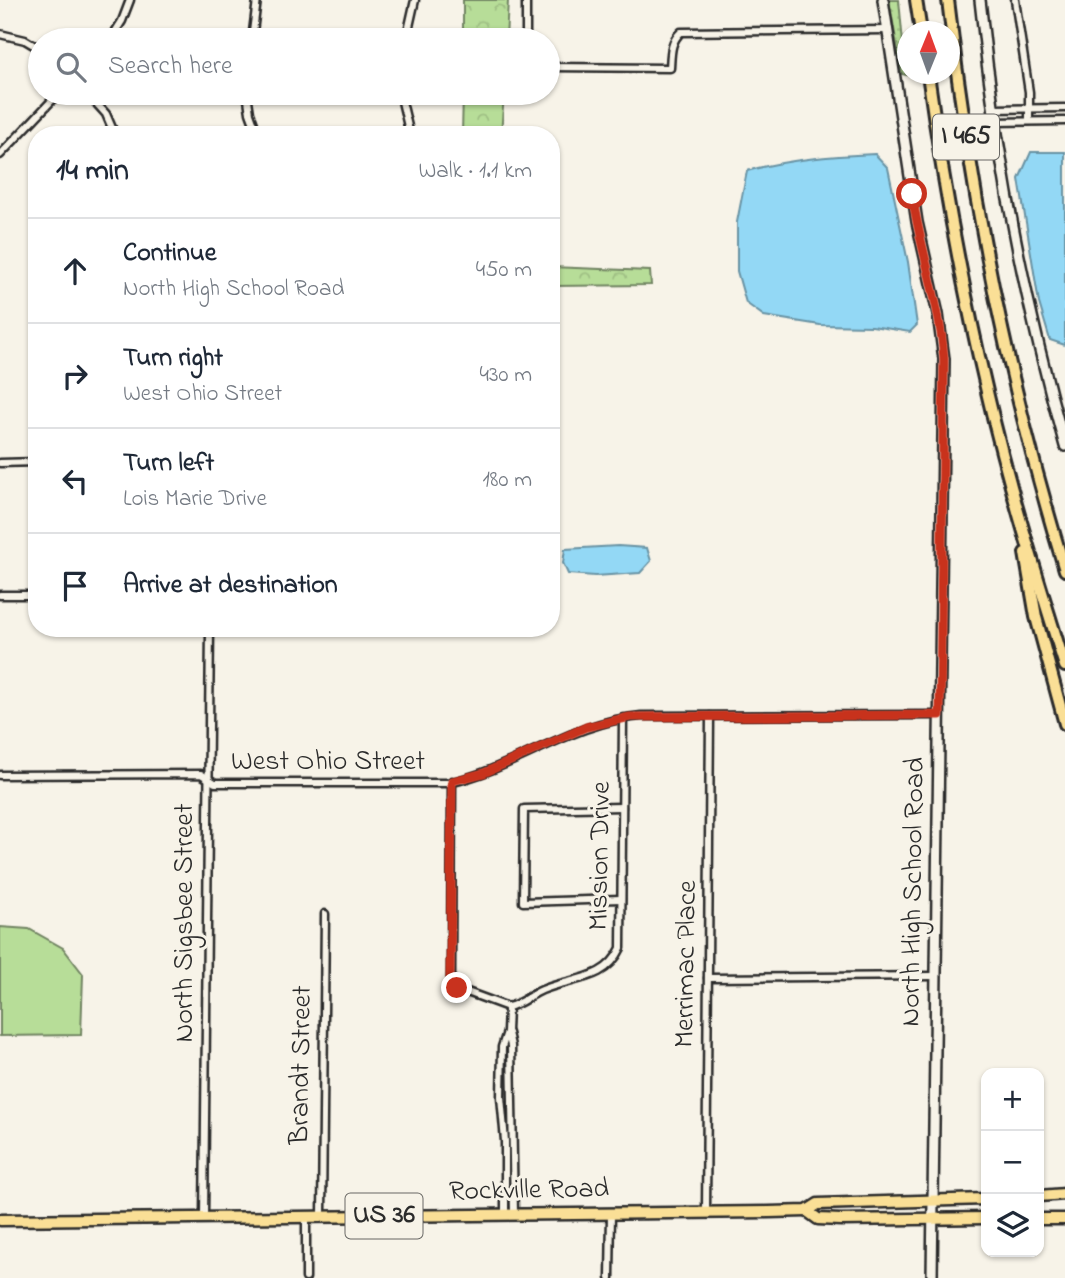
<!DOCTYPE html>
<html lang="en">
<head>
<meta charset="utf-8">
<style>
	:root { --surface:#fff; --page:#f6f6f7; --text:#1f2937; --muted:#747a83; --line:#e0e1e3 }
	body { margin:0; font-family:"Indie Flower",sans-serif; background:var(--page); color:var(--text) }
	.controls { position:absolute; right:21px; bottom:21px; display:grid; overflow:hidden; border-radius:14px; box-shadow:0 2px 5px #0004 }
	.controls button { width:63px; height:63px; display:grid; place-items:center; padding:0; border:0; border-bottom:2px solid var(--line); background:var(--surface); color:var(--text); font:35px sans-serif }
	.compass { position:absolute; left:897px; top:21px; width:63px; height:63px; border-radius:50%; background:var(--surface); box-shadow:0 2px 5px #0004; rotate:1deg }
	.stop { position:absolute; width:21px; height:21px; margin:-16px; border:5px solid #c8321e; border-radius:50%; background:#fff }
	.stop.end { background:#c8321e; border-color:#fff; box-shadow:0 2px 7px #0008 }
	.list { margin:0; padding:0; list-style:none }
	h2 { display:flex; justify-content:space-between; align-items:center; height:91px; margin:0; padding:0 28px; font-size:30px }
	h2 small { font-size:23px; font-weight:400; color:var(--muted) }
	.list li { display:grid; grid-template-columns:46px 1fr auto; gap:21px; align-items:center; box-sizing:border-box; height:105px; padding:0 28px; border-top:2px solid var(--line) }
	.list b { display:block; font-size:26px; white-space:nowrap }
	.list p { margin:0; font-size:23px; white-space:nowrap; color:var(--muted) }
	.list em { font-size:23px; font-style:normal; color:var(--muted) }
	.icon { flex:none; width:38px; height:38px; fill:none; stroke:currentColor; stroke-width:2; stroke-linecap:round; stroke-linejoin:round }
	.map { position:relative; flex:none; width:1065px; height:1278px; overflow:hidden }
	.search { position:absolute; background:var(--surface); box-shadow:0 2px 5px #0004; left:28px; top:28px; width:532px; height:77px; display:flex; align-items:center; gap:18px; box-sizing:border-box; padding:0 24px; border-radius:38px; color:var(--muted); font-size:26px }
	.panel { position:absolute; background:var(--surface); box-shadow:0 2px 5px #0004; left:28px; top:126px; width:532px; height:511px; border-radius:28px }
	.map>svg:first-child { display:block }
</style>
</head>
<body>
<div class="map">
<svg width="1065" height="1278" viewBox="0 0 1065 1278">
	<defs>
		<pattern id="grass-dots" width="8" height="8" patternUnits="userSpaceOnUse" patternTransform="scale(1.75)"><rect width="8" height="8" fill="#b7dd98"/><path d="M2 2h.1M6 6h.1" fill="none" stroke="#9ebe83" stroke-width="1.8" stroke-linecap="round"/></pattern>
		<pattern id="forest-crowns" width="20" height="18" patternUnits="userSpaceOnUse" patternTransform="scale(1.75)"><rect width="20" height="18" fill="#b7dd98"/><path d="M2 6a3 3 0 1 1 6 0M12 15a3 3 0 1 1 6 0" fill="none" stroke="#9ebe83"/></pattern>
	</defs>
	<rect width="100%" height="100%" fill="#f7f3e8"/>
	<filter id="ink" filterUnits="userSpaceOnUse"><feTurbulence type="fractalNoise" baseFrequency=".0143" numOctaves="2"/><feDisplacementMap in="SourceGraphic" scale="14" xChannelSelector="R" yChannelSelector="G"/><feConvolveMatrix kernelMatrix="1 2 1 2 8 2 1 2 1" color-interpolation-filters="sRGB"/></filter>
	<g filter="url(#ink)">
		<!-- grass -->
		<polygon fill="url(#grass-dots)" stroke="#718462" stroke-width="2" points="889,0 899,0 906,75 902,74"/>
		<!-- forest -->
		<g fill="url(#forest-crowns)" stroke="#718462" stroke-width="2">
			<polygon points="463,0 508,0 506,40 463,40"/>
			<polygon points="463,93 504,93 501,135 462,135"/>
			<polygon points="551,267 650,271 651,285 551,286"/>
		</g>
		<!-- garden -->
		<polygon fill="#b7dd98" stroke="#718462" stroke-width="2" points="0,927 29,929 63,948 83,974 81,1035 0,1036"/>
		<!-- water -->
		<g fill="#93d8f5" stroke="#6993a4" stroke-width="2">
			<polygon points="1031,152 1065,152 1065,345 1050,340 1039,303 1019,179"/>
			<path d="M875,154l13,14 20,94 9,63 -7,7 -38,-6 -52,-1 -56,-9 -18,-13 -9,-32v-49l10,-51c42,-12 84,-15 128,-17z"/>
			<polygon points="618,546 647,548 651,561 640,573 595,576 568,574 563,563 565,549"/>
		</g>
		<g fill="none" stroke-linecap="round" stroke-linejoin="round">
			<!-- street casing -->
			<g stroke="#2b2b2b" stroke-width="11">
				<g id="street">
					<polyline points="1015,0 1029,92 1029,121"/>
					<polyline points="0,34 25,40 40,49"/>
					<polyline points="110,40 122,21 130,0"/>
					<polyline points="252,40 257,0"/>
					<polyline points="406,40 415,0"/>
					<polyline points="526,40 526,0"/>
					<path d="M548,67l122,1c1,-14 0,-26 11,-36l207,-2"/>
					<polyline points="87,93 106,114 115,135"/>
					<polyline points="247,93 250,113 258,135"/>
					<polyline points="400,93 410,135"/>
					<polyline points="993,109 1065,108"/>
					<polyline points="995,122 1065,121"/>
					<polyline points="0,155 59,93"/>
					<polyline points="0,463 37,462"/>
					<polyline points="0,595 37,595"/>
					<path d="M0,775l201,-1 14,9h233c67,-14 123,-61 193,-67l299,-1"/>
					<polyline points="452,781 451,982 459,989 508,1007"/>
					<polyline points="621,899 523,902 524,809 622,807"/>
					<polyline points="708,978 936,976"/>
					<path d="M508,1007c13,-3 22,-12 34,-17 30,-13 63,-8 79,-42l2,-230"/>
					<polyline points="508,1033 511,1046 514,1214"/>
					<polyline points="706,1213 710,716"/>
					<polyline points="505,1214 505,1141 501,1097 502,1047 507,1032 508,1007"/>
					<polyline points="322,1216 325,914"/>
					<polyline points="204,1218 210,628"/>
					<polyline points="306,1278 306,1217"/>
					<polyline points="610,1278 611,1213"/>
				</g>
			</g>
			<!-- secondary casing -->
			<g stroke="#2b2b2b" stroke-width="14">
				<g id="secondary">
					<polyline points="883,0 917,222 938,314 944,359 932,1278"/>
					<path d="M980,0c15,151 44,300 85,446"/>
				</g>
			</g>
			<!-- primary casing -->
			<g stroke="#2b2b2b" stroke-width="15">
				<g id="primary">
					<polyline points="1039,1196 1065,1194"/>
					<polyline points="807,1211 818,1219 841,1220 986,1218"/>
					<polyline points="1039,1219 1065,1219"/>
					<polyline points="0,1220 769,1212 807,1211 818,1204 986,1199"/>
				</g>
			</g>
			<!-- highway casing -->
			<g stroke="#2b2b2b" stroke-width="16">
				<g id="highway">
					<polyline points="916,0 921,32"/>
					<path d="M948,0c22,194 60,384 117,570"/>
					<path d="M928,74c15,108 35,216 60,322 21,91 49,181 77,270"/>
					<polyline points="1025,553 1036,617 1065,724"/>
				</g>
			</g>
			<!-- street -->
			<use href="#street" stroke="#f7f3e8" stroke-width="6"/>
			<!-- secondary -->
			<use href="#secondary" stroke="#f7f3e8" stroke-width="9"/>
			<!-- primary -->
			<use href="#primary" stroke="#fadf96" stroke-width="10"/>
			<!-- highway -->
			<use href="#highway" stroke="#fadf96" stroke-width="10"/>
		</g>
	</g>
	<g fill="none" stroke-linecap="round" stroke-linejoin="round" filter="url(#ink)">
		<!-- route -->
		<path stroke="#c8321e" stroke-width="9" d="M457,988l-7,-10 2,-197 32,-8 102,-46 44,-10 310,-2 4,-356c-4,-56 -24,-110 -32,-165"/>
	</g>
	<g text-anchor="middle" dominant-baseline="central" stroke-width="6" stroke-linejoin="round" paint-order="stroke">
		<!-- shield labels -->
		<g fill="#f7f3e8" stroke="#686764" stroke-width="2">
			<rect x="933" y="114.5" width="66" height="45" rx="5"/>
			<rect x="345.5" y="1193.5" width="77" height="45" rx="5"/>
		</g>
		<g font-size="26" font-weight="bold" fill="#2b2b2b">
			<text x="966" y="137">I 465</text>
			<text x="384" y="1216">US 36</text>
		</g>
		<!-- street labels -->
		<g font-size="28" fill="#2b2b2b" stroke="#f7f3e8">
			<text x="328" y="762">West Ohio Street</text>
			<text transform="translate(601 856) rotate(-89)">Mission Drive</text>
			<text transform="translate(914 892) rotate(-89)">North High School Road</text>
			<text transform="translate(185 923) rotate(-90)">North Sigsbee Street</text>
			<text transform="translate(687 964) rotate(-89)">Merrimac Place</text>
			<text transform="translate(302 1065) rotate(-89)">Brandt Street</text>
			<text transform="translate(529 1191) rotate(-1)">Rockville Road</text>
		</g>
	</g>
</svg>
<div class="controls">
<button>+</button>
<button>−</button>
<button><svg class="icon" aria-label="layers" viewBox="0 0 24 24"><path d="M12 4l9 5-9 5-9-5zM3 14l9 5 9-5"/></svg></button>
</div>
<svg class="compass" viewBox="-18 -18 36 36"><path d="M0-13l5 13h-10z" fill="#e53935"/><path d="M0 13l5-13h-10z" fill="#747a83"/></svg>
<div class="stop" style="left:912px;top:194px"></div>
<div class="stop end" style="left:457px;top:988px"></div>
<div class="search"><svg class="icon" aria-label="search" viewBox="0 0 24 24"><circle cx="10" cy="10" r="6"/><path d="M15 15l6 6"/></svg>Search here</div>
<section class="panel">
<h2>14 min<small>Walk · 1.1 km</small></h2>
<ul class="list">
<li><svg class="icon" aria-label="ahead" viewBox="0 0 24 24"><path d="M12 20V5M6 11l6-6 6 6"/></svg><div><b>Continue</b><p>North High School Road</p></div><em>450 m</em></li>
<li><svg class="icon" aria-label="right" viewBox="0 0 24 24"><path d="M7 20v-9h11M14 6l5 5-5 5"/></svg><div><b>Turn right</b><p>West Ohio Street</p></div><em>430 m</em></li>
<li><svg class="icon" aria-label="left" viewBox="0 0 24 24"><path d="M17 20v-9H6M10 6l-5 5 5 5"/></svg><div><b>Turn left</b><p>Lois Marie Drive</p></div><em>180 m</em></li>
<li><svg class="icon" aria-label="arrive" viewBox="0 0 24 24"><path d="M6 21V4h12l-3 4 3 4H6"/></svg><div><b>Arrive at destination</b></div></li>
</ul>
</section>
</div>
</body>
</html>
